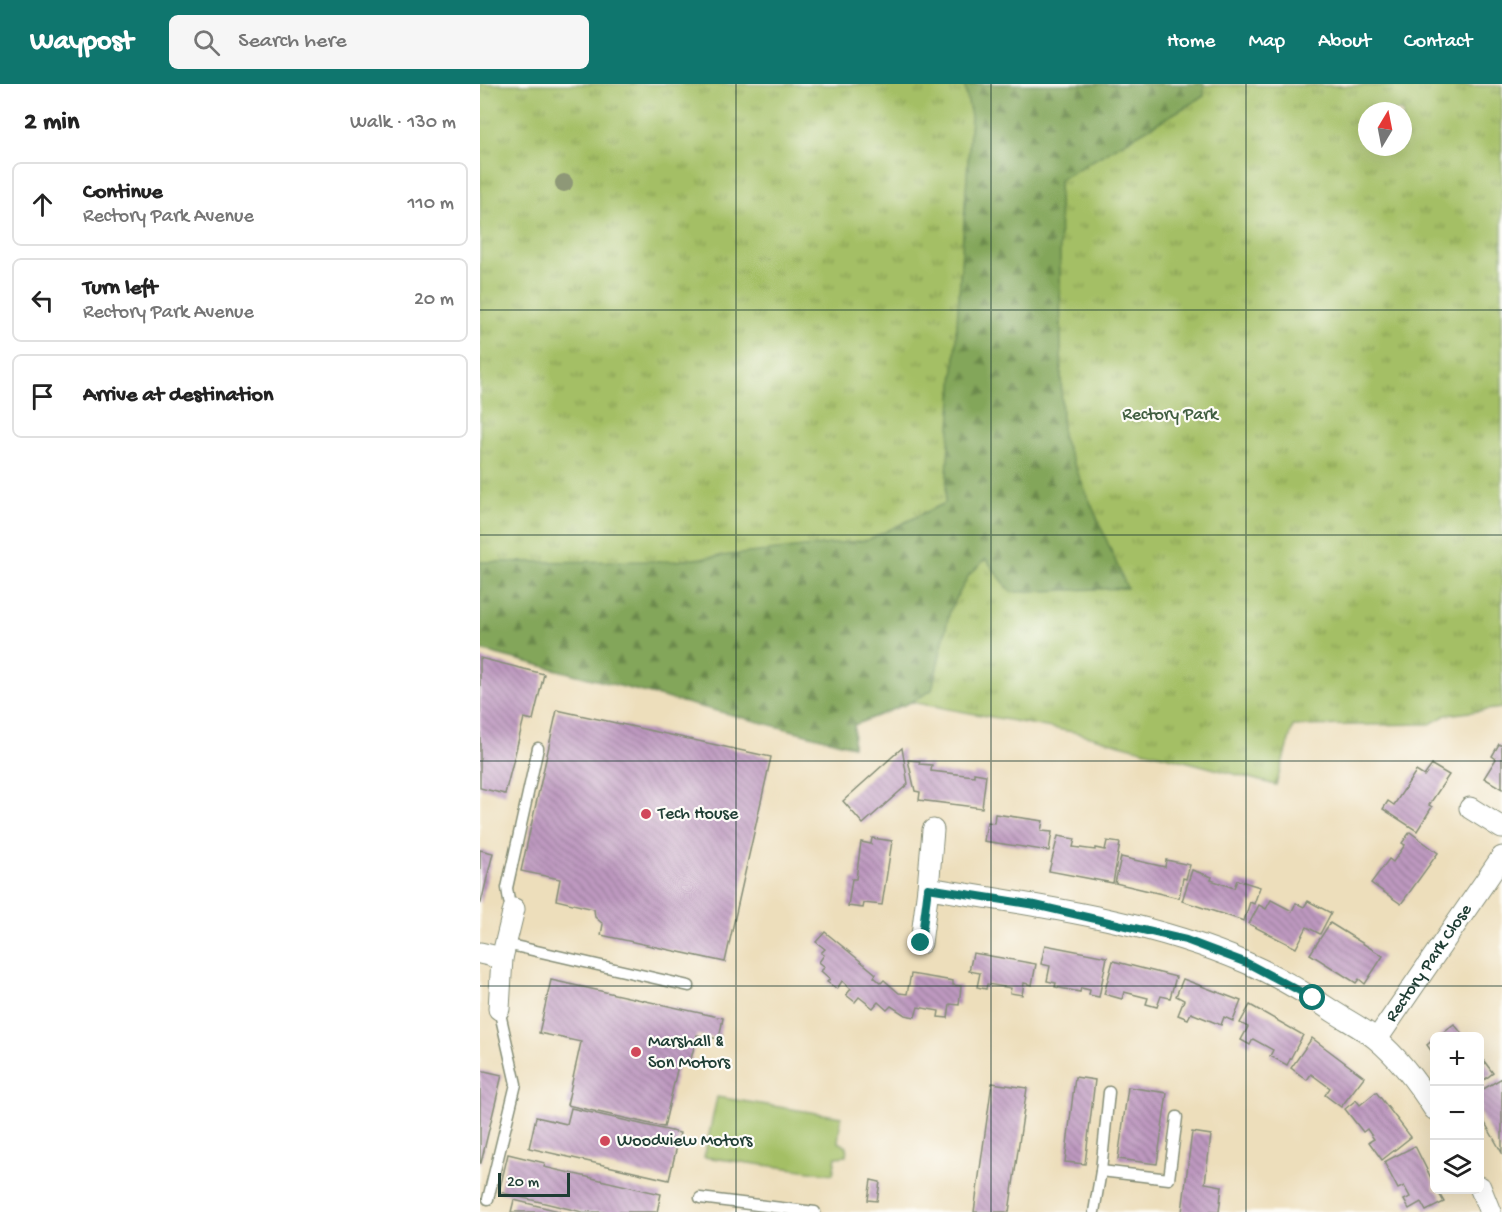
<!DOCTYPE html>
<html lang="en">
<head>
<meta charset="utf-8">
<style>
	:root { --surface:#fff; --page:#f6f6f6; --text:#222; --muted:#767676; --line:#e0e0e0; --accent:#0f766e }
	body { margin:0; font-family:"Gochi Hand",sans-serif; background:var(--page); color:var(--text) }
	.controls { position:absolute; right:18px; bottom:18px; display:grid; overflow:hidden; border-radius:9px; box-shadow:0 6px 24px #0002 }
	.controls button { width:54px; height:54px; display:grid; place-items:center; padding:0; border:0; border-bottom:2px solid var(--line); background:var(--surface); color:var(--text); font:30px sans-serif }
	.compass { position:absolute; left:878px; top:18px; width:54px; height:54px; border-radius:50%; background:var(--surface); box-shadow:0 6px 24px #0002; rotate:10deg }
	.scale { position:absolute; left:18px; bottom:15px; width:72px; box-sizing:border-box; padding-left:6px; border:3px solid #1f3d34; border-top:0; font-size:16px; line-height:21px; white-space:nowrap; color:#1f3d34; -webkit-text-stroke:4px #fdfcf7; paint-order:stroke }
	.stop { position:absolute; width:18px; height:18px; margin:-14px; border:4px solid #0f766e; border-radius:50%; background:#fff }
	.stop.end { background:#0f766e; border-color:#fff; box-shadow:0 2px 6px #0008 }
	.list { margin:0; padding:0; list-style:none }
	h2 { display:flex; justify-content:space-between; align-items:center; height:78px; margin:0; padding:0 24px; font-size:26px }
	h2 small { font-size:20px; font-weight:400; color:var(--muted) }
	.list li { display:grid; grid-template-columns:39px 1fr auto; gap:18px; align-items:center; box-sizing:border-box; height:84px; margin:0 12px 12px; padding:0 12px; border:2px solid var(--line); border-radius:9px }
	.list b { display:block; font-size:22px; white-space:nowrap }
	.list p { margin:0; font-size:20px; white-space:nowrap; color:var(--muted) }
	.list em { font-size:20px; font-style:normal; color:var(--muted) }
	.icon { flex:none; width:33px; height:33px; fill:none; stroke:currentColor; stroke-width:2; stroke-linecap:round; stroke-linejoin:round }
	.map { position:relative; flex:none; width:1022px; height:1128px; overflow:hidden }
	header { display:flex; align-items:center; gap:36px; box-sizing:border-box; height:84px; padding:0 30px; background:var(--accent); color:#fff }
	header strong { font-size:28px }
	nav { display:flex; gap:33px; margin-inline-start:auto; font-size:21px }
	.search { width:420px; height:54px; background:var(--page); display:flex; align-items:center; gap:15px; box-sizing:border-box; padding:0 21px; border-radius:9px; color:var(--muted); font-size:22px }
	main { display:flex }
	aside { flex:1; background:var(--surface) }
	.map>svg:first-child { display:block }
</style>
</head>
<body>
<header>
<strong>Waypost</strong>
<div class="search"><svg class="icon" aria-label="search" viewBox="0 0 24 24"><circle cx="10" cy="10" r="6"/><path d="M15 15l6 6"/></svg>Search here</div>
<nav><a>Home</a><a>Map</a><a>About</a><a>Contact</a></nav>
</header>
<main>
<aside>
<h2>2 min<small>Walk · 130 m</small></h2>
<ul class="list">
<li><svg class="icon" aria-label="ahead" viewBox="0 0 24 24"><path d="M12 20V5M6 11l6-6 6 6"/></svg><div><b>Continue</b><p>Rectory Park Avenue</p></div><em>110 m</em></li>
<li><svg class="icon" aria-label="left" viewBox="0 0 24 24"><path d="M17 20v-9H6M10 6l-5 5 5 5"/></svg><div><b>Turn left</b><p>Rectory Park Avenue</p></div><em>20 m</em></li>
<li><svg class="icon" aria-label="arrive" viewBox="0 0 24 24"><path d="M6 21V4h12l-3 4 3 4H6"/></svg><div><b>Arrive at destination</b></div></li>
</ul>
</aside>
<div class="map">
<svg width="1022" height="1128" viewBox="0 0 1022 1128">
	<defs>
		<pattern id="grass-tufts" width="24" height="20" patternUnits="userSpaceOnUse" patternTransform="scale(1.5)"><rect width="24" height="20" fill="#a4bf65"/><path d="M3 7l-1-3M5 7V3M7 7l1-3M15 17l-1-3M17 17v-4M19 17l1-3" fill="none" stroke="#859c54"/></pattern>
		<pattern id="forest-firs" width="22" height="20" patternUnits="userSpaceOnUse" patternTransform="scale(1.5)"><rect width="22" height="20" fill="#83a65a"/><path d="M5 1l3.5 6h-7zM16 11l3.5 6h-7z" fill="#6b884b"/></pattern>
		<pattern id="building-back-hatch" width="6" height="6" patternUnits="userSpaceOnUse" patternTransform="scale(1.5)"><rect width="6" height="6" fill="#be99c0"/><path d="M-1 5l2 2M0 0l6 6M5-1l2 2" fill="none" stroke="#9a7e9d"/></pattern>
	</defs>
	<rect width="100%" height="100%" fill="#fdfcf7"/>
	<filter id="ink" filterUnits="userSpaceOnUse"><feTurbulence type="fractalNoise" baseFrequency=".0167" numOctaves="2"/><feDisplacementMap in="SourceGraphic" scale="12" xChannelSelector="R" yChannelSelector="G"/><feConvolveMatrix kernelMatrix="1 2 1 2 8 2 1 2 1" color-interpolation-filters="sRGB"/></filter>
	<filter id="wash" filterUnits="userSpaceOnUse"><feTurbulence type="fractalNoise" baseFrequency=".008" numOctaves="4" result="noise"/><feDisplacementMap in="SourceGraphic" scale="24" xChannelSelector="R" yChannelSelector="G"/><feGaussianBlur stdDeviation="1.35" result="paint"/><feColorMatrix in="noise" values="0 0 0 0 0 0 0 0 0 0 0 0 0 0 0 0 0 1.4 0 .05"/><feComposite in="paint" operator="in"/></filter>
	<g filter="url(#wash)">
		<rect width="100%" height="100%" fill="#eddebb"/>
		<!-- grass -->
		<path fill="url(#grass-tufts)" stroke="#627e4c" stroke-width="1.5" fill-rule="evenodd" d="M0,0l1022,2v622l-56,7 -16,9 -137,2 -17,59 -198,-52 -167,-31 -57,23 -1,21 -373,-96zM887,27h36v36h-36z"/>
		<!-- forest -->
		<polygon fill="url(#forest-firs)" stroke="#517247" stroke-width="1.5" points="484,0 724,0 724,12 579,96 582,352 647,504 531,508 506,475 489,491 470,526 452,606 431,618 374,641 373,662 0,566 0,478 195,477 388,456 465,419 491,32"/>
		<!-- garden -->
		<polygon fill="#a4bf65" stroke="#627e4c" stroke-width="1.5" points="237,1013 361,1033 358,1058 367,1062 366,1072 356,1073 353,1090 224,1073"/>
		<g id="blocks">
			<!-- building -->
			<g fill="url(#building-back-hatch)">
				<polygon points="0,574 64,590 53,636 44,634 25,710 0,704"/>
				<polygon points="77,626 291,673 245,878 121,851 123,840 115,833 114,825 76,816 80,795 41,787"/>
				<polygon points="1019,660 1022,662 1022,705 1004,694 1016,675 1012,672"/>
				<polygon points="422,664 428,700 383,740 363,717"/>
				<polygon points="428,676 440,677 439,680 452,681 451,687 494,692 494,689 506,691 502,724 439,716 440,708 435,707"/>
				<polygon points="952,681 969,691 949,721 952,723 937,747 903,725 908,717 914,721 936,687 944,692"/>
				<polygon points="515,730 563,737 561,747 572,748 569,767 504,757 507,738 514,739"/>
				<polygon points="930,748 958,769 921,820 891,799 909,775 913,778 925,761 922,759"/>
				<polygon points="578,752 595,755 593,763 615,766 615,764 625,766 627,757 640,759 633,799 569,787"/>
				<polygon points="392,754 412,757 402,821 384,819 383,824 368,822 372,795 376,795 381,758 391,760"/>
				<polygon points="0,766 13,769 1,819 0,818"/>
				<polygon points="641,773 685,783 686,776 710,781 706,795 703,794 699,814 635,799"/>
				<polygon points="712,786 732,793 731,796 754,804 757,796 780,803 774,820 770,818 764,837 702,817"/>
				<polygon points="791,816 812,827 816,819 824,823 828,817 851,829 840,850 827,843 816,864 769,840 779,821 786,825"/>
				<polygon points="850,839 903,872 885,900 879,895 876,899 830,870"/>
				<polygon points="345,848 396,890 394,893 401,899 404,896 419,909 427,910 431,890 473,897 473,901 481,902 479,921 470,920 468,934 458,933 459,927 438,923 435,933 425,931 411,922 407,926 398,918 393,924 379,913 375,918 366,911 371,905 362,897 357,905 347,898 350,895 341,887 345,883 339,878 344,871 341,869 345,865 336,858"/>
				<polygon points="565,861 627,873 619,913 609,911 610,906 601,904 600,908 575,903 576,899 567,897 570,882 561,880"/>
				<polygon points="493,869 556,880 552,901 544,899 542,911 530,909 531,904 507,900 506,905 497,903 500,889 489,887"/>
				<polygon points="633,877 696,893 690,914 681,912 677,923 666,920 668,914 644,908 642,915 624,910"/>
				<polygon points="703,895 761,917 753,937 744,933 741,941 711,929 708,935 698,931 704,916 696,912"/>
				<polygon points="71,896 243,934 239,955 217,951 210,979 199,977 184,1043 87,1021 101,958 59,949"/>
				<polygon points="770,921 823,951 807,981 790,972 793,966 773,955 770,961 761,956 768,943 760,939"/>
				<polygon points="974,940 984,952 958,952"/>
				<polygon points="832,954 884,993 861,1023 845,1011 850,1004 831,990 827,996 811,984"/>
				<polygon points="954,955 954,971 947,961"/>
				<polygon points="1001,973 1013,989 1000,999 1000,975"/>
				<polygon points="0,986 22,991 1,1079 0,1079"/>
				<polygon points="595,993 615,996 605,1080 585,1078"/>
				<polygon points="1022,994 1022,1069 1000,1030 1000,1007"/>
				<polygon points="512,999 547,1004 529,1128 494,1128"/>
				<polygon points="648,1003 687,1009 677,1080 638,1075"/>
				<polygon points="896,1008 931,1053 902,1076 889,1058 894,1055 887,1045 883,1048 865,1025 876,1016 880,1021"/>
				<polygon points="91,1024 200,1049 189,1096 49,1064 56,1033 87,1040"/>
				<polygon points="712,1048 731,1051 725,1099 742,1102 739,1128 702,1128"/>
				<polygon points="935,1062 954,1100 954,1106 957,1106 964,1118 946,1127 941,1118 929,1125 924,1116 930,1113 924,1102 918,1105 904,1078"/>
				<polygon points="28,1070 65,1079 64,1083 181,1110 177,1128 102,1128 19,1108"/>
				<polygon points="391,1096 400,1098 397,1117 388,1116"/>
				<polygon points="34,1116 79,1127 79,1128 31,1128"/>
			</g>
		</g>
	</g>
	<g filter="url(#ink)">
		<use href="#blocks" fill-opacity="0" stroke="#868e78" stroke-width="1.5"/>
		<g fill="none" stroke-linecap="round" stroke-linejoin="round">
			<!-- service casing -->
			<g stroke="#868e78" stroke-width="13">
				<g id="service">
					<polyline points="34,825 29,817 27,804 58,664"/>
					<polyline points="26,860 209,902"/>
					<polyline points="621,1087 689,1095 697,1033"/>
					<polyline points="220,1114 335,1128"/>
					<polyline points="8,1115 36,1000 19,925"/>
					<polyline points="614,1128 621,1087 629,1008"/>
				</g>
			</g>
			<!-- minor casing -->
			<g stroke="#868e78" stroke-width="23">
				<g id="minor">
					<polyline points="990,724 1022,744"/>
					<path d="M448,804c106,17 221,32 319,75 30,13 60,31 87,49 14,9 30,17 42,27 23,19 43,46 58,70"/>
					<polyline points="441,859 448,804 453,746"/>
					<polyline points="0,869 22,874"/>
					<polyline points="19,925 22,874 34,825"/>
					<path id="s1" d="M897,955l125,-182"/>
					<polyline points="1000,1103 1010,1128"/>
				</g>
			</g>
			<!-- service -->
			<use href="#service" stroke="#fff" stroke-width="10"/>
			<!-- minor -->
			<use href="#minor" stroke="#fff" stroke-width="21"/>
		</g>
		<!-- trees -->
		<circle fill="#8e9877" cx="84" cy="99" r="9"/>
	</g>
	<g fill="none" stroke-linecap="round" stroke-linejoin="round" filter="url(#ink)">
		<!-- route -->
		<polyline stroke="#0f766e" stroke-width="8" points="441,859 448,804 555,821 706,856 767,879 833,914"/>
	</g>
	<!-- grid -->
	<path fill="none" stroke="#1f3d34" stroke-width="1.5" stroke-opacity="0.55" d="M256,0v1128M511,0v1128M766,0v1128M0,226h1022M0,451h1022M0,677h1022M0,902h1022"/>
	<!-- markers -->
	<g fill="#d1495b" stroke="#fdfcf7" stroke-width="2">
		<circle cx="166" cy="730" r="6"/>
		<circle cx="156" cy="968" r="6"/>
		<circle cx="125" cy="1057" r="6"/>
	</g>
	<g text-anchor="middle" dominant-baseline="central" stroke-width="4.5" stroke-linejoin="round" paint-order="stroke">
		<!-- park labels -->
		<g font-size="18" fill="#405e40" stroke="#fdfcf7">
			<text x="690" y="331">Rectory Park</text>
		</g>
		<!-- poi labels -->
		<g font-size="18" fill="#1f3d34" stroke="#fdfcf7" text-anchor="start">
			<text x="178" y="730">Tech House</text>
			<text x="168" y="958">Marshall &amp;<tspan x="168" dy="21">Son Motors</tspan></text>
			<text x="137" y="1057">Woodview Motors</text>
		</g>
		<!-- street labels -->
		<g font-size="18" fill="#1f3d34" stroke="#fdfcf7">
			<text stroke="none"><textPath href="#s1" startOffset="92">Rectory Park Close</textPath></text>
		</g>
	</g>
</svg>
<div class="controls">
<button>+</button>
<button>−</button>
<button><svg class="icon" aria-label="layers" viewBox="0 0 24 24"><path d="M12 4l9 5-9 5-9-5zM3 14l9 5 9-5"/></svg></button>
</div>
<svg class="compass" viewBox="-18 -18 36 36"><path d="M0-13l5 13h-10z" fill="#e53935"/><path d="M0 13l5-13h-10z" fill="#767676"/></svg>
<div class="scale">20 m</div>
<div class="stop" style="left:833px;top:914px"></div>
<div class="stop end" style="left:441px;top:859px"></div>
</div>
</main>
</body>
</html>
